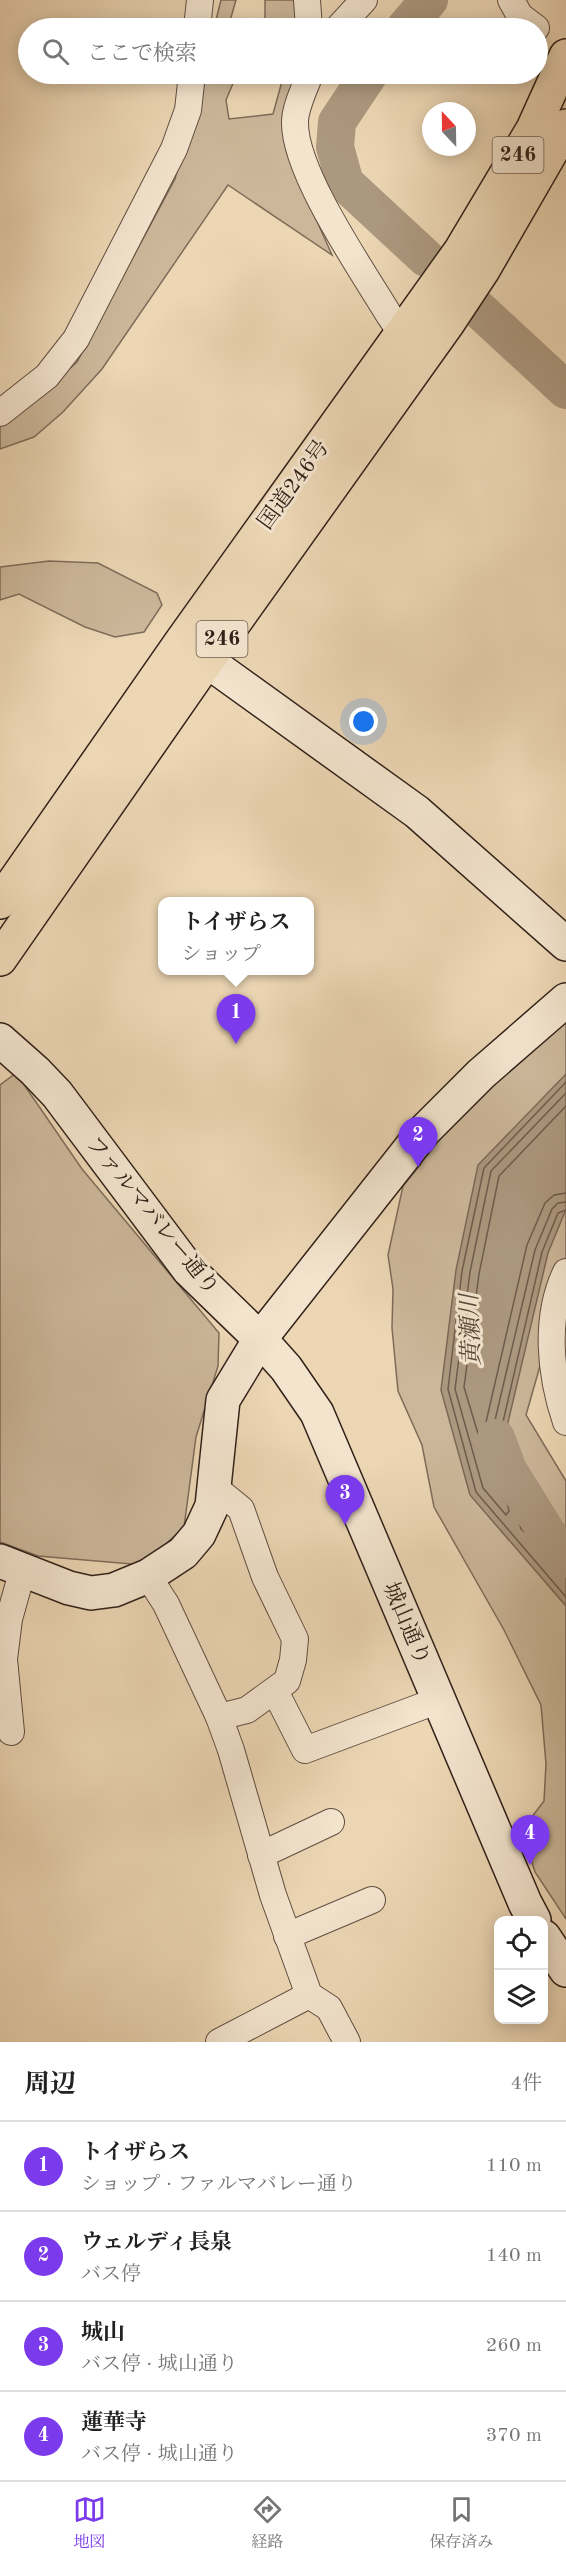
<!DOCTYPE html>
<html lang="ja">
<head>
<meta charset="utf-8">
<style>
	:root { --surface:#fff; --page:#f2f2f2; --text:#222; --muted:#767676; --line:#e0e0e0; --accent:#7c3aed }
	body { margin:0; font-family:"Old Standard TT","Noto Serif JP",serif; background:var(--page); color:var(--text) }
	.controls { position:absolute; right:18px; bottom:18px; display:grid; overflow:hidden; border-radius:12px; box-shadow:0 3px 15px #0003 }
	.controls button { width:54px; height:54px; display:grid; place-items:center; padding:0; border:0; border-bottom:2px solid var(--line); background:var(--surface); color:var(--text); font:30px sans-serif }
	.compass { position:absolute; left:422px; top:102px; width:54px; height:54px; border-radius:50%; background:var(--surface); box-shadow:0 3px 15px #0003; rotate:338deg }
	.you { position:absolute; left:364px; top:722px; width:21px; height:21px; margin:-15px; border:4px solid #fff; border-radius:50%; background:#1a73e8; box-shadow:0 0 0 9px #1a73e833 }
	.badge { display:grid; place-items:center; width:39px; height:39px; border-radius:50%; background:var(--accent); color:#fff; font-size:20px; font-weight:700 }
	.pin { position:absolute; translate:-50% -50px; filter:drop-shadow(0 2px 3px #0008) }
	.pin::after { content:''; position:absolute; top:32px; width:21px; height:18px; background:inherit; clip-path:polygon(0 0,100% 0,50% 100%) }
	.popup { position:absolute; left:158px; top:897px; width:156px; height:78px; box-sizing:border-box; display:grid; place-content:center; border-radius:12px; background:var(--surface); filter:drop-shadow(0 2px 4px #0005); font-size:20px; white-space:nowrap; color:var(--muted) }
	.popup b { font-size:22px; color:var(--text) }
	.popup::after { content:''; position:absolute; left:50%; top:100%; margin-left:-12px; border:12px solid transparent; border-top-color:var(--surface) }
	.list { margin:0; padding:0; list-style:none }
	h2 { display:flex; justify-content:space-between; align-items:center; height:78px; margin:0; padding:0 24px; font-size:26px }
	h2 small { font-size:20px; font-weight:400; color:var(--muted) }
	.list li { display:grid; grid-template-columns:39px 1fr auto; gap:18px; align-items:center; box-sizing:border-box; height:90px; padding:0 24px; border-top:2px solid var(--line) }
	.list b { display:block; font-size:22px; white-space:nowrap }
	.list p { margin:0; font-size:20px; white-space:nowrap; color:var(--muted) }
	.list em { font-size:20px; font-style:normal; color:var(--muted) }
	.icon { flex:none; width:33px; height:33px; fill:none; stroke:currentColor; stroke-width:2; stroke-linecap:round; stroke-linejoin:round }
	.map { position:relative; flex:none; width:566px; height:2042px; overflow:hidden }
	.search { position:absolute; background:var(--surface); box-shadow:0 3px 15px #0003; left:18px; right:18px; top:18px; height:66px; display:flex; align-items:center; gap:15px; box-sizing:border-box; padding:0 21px; border-radius:33px; color:var(--muted); font-size:22px }
	.sheet { height:438px; background:var(--surface) }
	nav { display:flex; justify-content:space-around; align-items:center; box-sizing:border-box; height:84px; border-top:2px solid var(--line); background:var(--surface); font-size:16px; color:var(--muted) }
	nav a { display:grid; justify-items:center; gap:3px }
	nav .on { color:var(--accent) }
	.map>svg:first-child { display:block }
</style>
</head>
<body>
<div class="map">
<svg width="566" height="2042" viewBox="0 0 566 2042">
	<rect width="100%" height="100%" fill="#ecd6b4"/>
	<filter id="stains"><feTurbulence type="fractalNoise" baseFrequency=".00333" numOctaves="4"/><feColorMatrix values="0 0 0 0 .2 0 0 0 0 .09 0 0 0 0 .02 0 0 0 .5 -.17"/></filter>
	<radialGradient id="worn" r=".72"><stop offset=".6" stop-color="#630" stop-opacity="0"/><stop offset="1" stop-color="#630" stop-opacity=".3"/></radialGradient>
	<!-- green -->
	<g fill="#ccb79a" stroke="#7e6c5a" stroke-width="1.5">
		<polygon points="221,0 236,0 228,28 214,28"/>
		<polygon points="265,0 303,0 302,28 265,28"/>
		<polygon points="204,74 237,74 226,100 229,119 273,114 284,74 299,74 298,178 332,255 228,185 102,369 63,412 34,437 0,449 0,423 15,416 77,362 175,179"/>
		<polygon points="49,561 98,563 157,593 162,605 144,632 115,637 85,627 19,594 0,600 0,567"/>
		<polygon points="566,1022 566,1275 526,1415 566,1481 566,1919 535,1872 522,1830 544,1801 546,1764 541,1705 504,1630 434,1507 422,1445 398,1391 392,1328 393,1289 388,1255 403,1186 421,1164 422,1158 433,1147 482,1084"/>
		<polygon points="16,1073 82,1169 219,1333 218,1366 196,1437 184,1527 143,1565 38,1556 0,1542 0,1085"/>
	</g>
	<!-- water -->
	<polygon fill="#ac987f" stroke="#7b6856" stroke-width="1.5" points="566,1074 566,1209 548,1253 505,1435 527,1526 566,1557 566,1606 470,1495 441,1390 456,1270 478,1165"/>
	<g fill="none" stroke-linecap="round" stroke-linejoin="round">
		<!-- shore -->
		<g stroke="#6e5c4c" stroke-width="1.5">
			<polyline points="566,1082 484,1168 462,1271 448,1389 476,1492 566,1597"/>
			<polyline points="566,1093 491,1171 470,1272 455,1389 483,1488 506,1515 509,1511 492,1433 535,1250 552,1209 558,1203 566,1202"/>
			<polyline points="566,1106 499,1176 479,1274 464,1387 479,1437 483,1435 527,1245 545,1203 554,1195 566,1193"/>
			<polyline points="566,1210 558,1213 542,1252 500,1435 521,1529 560,1560 566,1562"/>
		</g>
		<!-- river -->
		<g stroke="#ac987f" stroke-width="38">
			<polyline points="405,28 429,0"/>
			<polyline points="369,74 337,122 335,147 345,183 426,258"/>
			<polyline points="474,305 566,390"/>
			<polyline points="496,1438 508,1470 557,1549 566,1559"/>
		</g>
		<!-- street casing -->
		<g stroke="#604e40" stroke-width="28">
			<g id="street">
				<polyline points="307,0 309,28"/>
				<polyline points="511,0 520,16 536,28"/>
				<polyline points="197,28 200,0"/>
				<polyline points="338,28 364,0"/>
				<path d="M310,74c-5,14 -15,33 -15,48 -1,50 67,148 94,193l13,19"/>
				<polyline points="0,413 47,376 76,339 174,149 188,110 192,74"/>
				<path d="M566,1272c-22,46 -16,103 0,150"/>
				<polyline points="214,1487 241,1509 265,1577 295,1639 293,1660 287,1681 247,1710 219,1717"/>
				<polyline points="148,1576 166,1604 219,1717 231,1750 273,1895 309,1995 329,2008 347,2042"/>
				<polyline points="275,1691 305,1750 439,1700"/>
				<polyline points="11,1732 4,1659 9,1619 23,1569"/>
				<polyline points="261,1855 331,1822"/>
				<polyline points="287,1936 372,1900"/>
				<polyline points="219,2042 309,1995"/>
			</g>
		</g>
		<!-- secondary casing -->
		<g stroke="#312119" stroke-width="36">
			<g id="secondary">
				<polyline points="185,645 417,812 566,944"/>
				<polyline points="0,1040 35,1071 57,1094 189,1270 260,1339 286,1368 317,1413 525,1903 534,1920"/>
				<polyline points="0,1561 69,1588 91,1593 114,1590 148,1576 183,1553 199,1534 212,1506 223,1400 260,1339 424,1131 481,1074 566,1000"/>
				<polyline points="544,1937 566,1970"/>
			</g>
		</g>
		<!-- highway casing -->
		<g stroke="#312119" stroke-width="36">
			<g id="highway">
				<polyline points="0,902 181,642 461,250 533,129 566,56"/>
				<polyline points="0,959 207,661 448,323 483,270 566,126"/>
			</g>
		</g>
		<!-- street -->
		<use href="#street" stroke="#f3e4ce" stroke-width="26"/>
		<!-- secondary -->
		<use href="#secondary" stroke="#f3e4ce" stroke-width="33"/>
		<!-- highway -->
		<use href="#highway" stroke="#ecd6b4" stroke-width="33"/>
	</g>
	<g text-anchor="middle" dominant-baseline="central" stroke-width="6" stroke-linejoin="round" paint-order="stroke">
		<!-- shield labels -->
		<g fill="#f3e4ce" stroke="#6b5c4f" stroke-width="1.5">
			<rect x="492.5" y="137" width="51" height="36" rx="4.5"/>
			<rect x="196.5" y="621" width="51" height="36" rx="4.5"/>
		</g>
		<g font-size="21" font-weight="bold" fill="#312119">
			<text x="518" y="155">246</text>
			<text x="222" y="639">246</text>
		</g>
		<!-- street labels -->
		<g font-size="22" fill="#312119" stroke="#f3e4ce">
			<text transform="translate(294 485) rotate(-54)">国道246号</text>
			<text transform="translate(152 1216) rotate(51)">ファルマバレー通り</text>
			<text transform="translate(406 1624) rotate(67)">城山通り</text>
		</g>
		<!-- water labels -->
		<g font-size="24" font-style="italic" fill="#5c4b3d" stroke="#f3e4ce">
			<text transform="translate(472 1330) rotate(-92)">黄瀬川</text>
		</g>
	</g>
	<rect width="100%" height="100%" filter="url(#stains)"/>
	<rect width="100%" height="100%" fill="url(#worn)"/>
</svg>
<div class="controls">
<button><svg class="icon" aria-label="locate" viewBox="0 0 24 24"><circle cx="12" cy="12" r="6"/><path d="M12 2v4M12 18v4M2 12h4M18 12h4"/></svg></button>
<button><svg class="icon" aria-label="layers" viewBox="0 0 24 24"><path d="M12 4l9 5-9 5-9-5zM3 14l9 5 9-5"/></svg></button>
</div>
<svg class="compass" viewBox="-18 -18 36 36"><path d="M0-13l5 13h-10z" fill="#e53935"/><path d="M0 13l5-13h-10z" fill="#767676"/></svg>
<div class="you"></div>
<div class="pin badge" style="left:236px;top:1044px">1</div>
<div class="popup"><b>トイザらス</b>ショップ</div>
<div class="pin badge" style="left:418px;top:1167px">2</div>
<div class="pin badge" style="left:345px;top:1525px">3</div>
<div class="pin badge" style="left:530px;top:1865px">4</div>
<div class="search"><svg class="icon" aria-label="search" viewBox="0 0 24 24"><circle cx="10" cy="10" r="6"/><path d="M15 15l6 6"/></svg>ここで検索</div>
</div>
<section class="sheet">
<h2>周辺<small>4件</small></h2>
<ul class="list">
<li><span class="badge">1</span><div><b>トイザらス</b><p>ショップ · ファルマバレー通り</p></div><em>110 m</em></li>
<li><span class="badge">2</span><div><b>ウェルディ長泉</b><p>バス停</p></div><em>140 m</em></li>
<li><span class="badge">3</span><div><b>城山</b><p>バス停 · 城山通り</p></div><em>260 m</em></li>
<li><span class="badge">4</span><div><b>蓮華寺</b><p>バス停 · 城山通り</p></div><em>370 m</em></li>
</ul>
</section>
<nav>
<a class="on"><svg class="icon" aria-label="map" viewBox="0 0 24 24"><path d="M3 6l6-2 6 2 6-2v14l-6 2-6-2-6 2zM9 4v14M15 6v14"/></svg>地図</a>
<a><svg class="icon" aria-label="directions" viewBox="0 0 24 24"><path d="M12 3l9 9-9 9-9-9zM9 14v-3h6M13 9l2 2-2 2"/></svg>経路</a>
<a><svg class="icon" aria-label="saved" viewBox="0 0 24 24"><path d="M7 4h10v16l-5-4-5 4z"/></svg>保存済み</a>
</nav>
</body>
</html>
